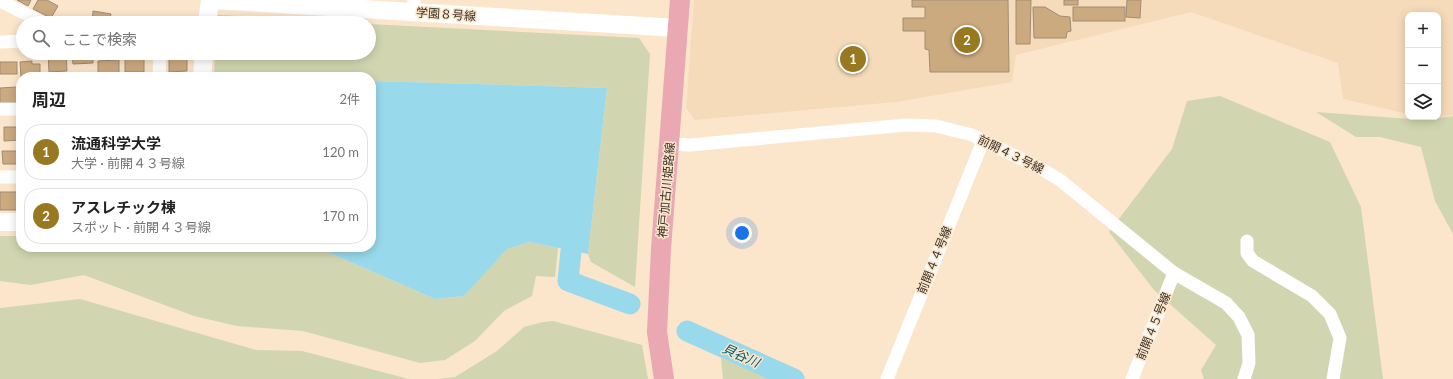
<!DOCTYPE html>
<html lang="ja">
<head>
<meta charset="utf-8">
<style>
	:root { --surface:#fff; --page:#f2f2f2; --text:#222; --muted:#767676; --line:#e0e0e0; --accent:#997822 }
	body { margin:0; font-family:Lato,"Noto Sans JP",sans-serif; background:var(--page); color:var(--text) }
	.controls { position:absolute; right:12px; top:12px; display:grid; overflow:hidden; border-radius:8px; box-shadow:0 2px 10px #0003 }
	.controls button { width:36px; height:36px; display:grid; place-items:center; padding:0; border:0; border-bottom:1px solid var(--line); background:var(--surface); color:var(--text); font:20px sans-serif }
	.you { position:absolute; left:742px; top:233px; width:14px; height:14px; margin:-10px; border:3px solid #fff; border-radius:50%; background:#1a73e8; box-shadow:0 0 0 6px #1a73e833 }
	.badge { display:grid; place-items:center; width:26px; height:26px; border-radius:50%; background:var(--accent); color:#fff; font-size:13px; font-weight:700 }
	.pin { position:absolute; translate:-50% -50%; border:2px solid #fff; box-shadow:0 1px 4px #0006 }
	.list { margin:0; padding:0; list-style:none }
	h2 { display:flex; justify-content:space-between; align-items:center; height:52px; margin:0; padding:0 16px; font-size:17px }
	h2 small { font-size:13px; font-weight:400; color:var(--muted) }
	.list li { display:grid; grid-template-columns:26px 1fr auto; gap:12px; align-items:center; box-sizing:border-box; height:56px; margin:0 8px 8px; padding:0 8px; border:1px solid var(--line); border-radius:16px }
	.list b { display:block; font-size:15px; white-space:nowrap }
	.list p { margin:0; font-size:13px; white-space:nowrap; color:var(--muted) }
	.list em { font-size:13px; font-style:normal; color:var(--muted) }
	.icon { flex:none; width:22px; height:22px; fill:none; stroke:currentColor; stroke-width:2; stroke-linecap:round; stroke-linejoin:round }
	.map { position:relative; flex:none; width:1453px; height:379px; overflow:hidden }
	.search { position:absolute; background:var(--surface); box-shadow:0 2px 10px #0003; left:16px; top:16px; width:360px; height:44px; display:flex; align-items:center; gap:10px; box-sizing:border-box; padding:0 14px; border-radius:22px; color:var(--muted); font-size:15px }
	.panel { position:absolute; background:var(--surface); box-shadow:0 2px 10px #0003; left:16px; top:72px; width:360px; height:180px; border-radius:16px }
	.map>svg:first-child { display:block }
</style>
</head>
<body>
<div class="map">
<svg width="1453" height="379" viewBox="0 0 1453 379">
	<rect width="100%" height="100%" fill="#fbe5cb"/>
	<!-- built -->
	<polygon fill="#f6dbba" points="694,0 1453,0 1453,115 1429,118 1423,117 1438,117 1438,15 1408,15 1408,114 1343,99 1338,63 1191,12 1016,55 1012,82 896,102 695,120 686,108"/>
	<!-- green -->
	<g fill="#d1d6b1">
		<polygon points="218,15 349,23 218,23"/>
		<polygon points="369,24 639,38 650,54 635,287 591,262 588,254 607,88 371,81 371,77 214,77 215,53 369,53"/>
		<polygon points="1220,96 1330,142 1361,207 1383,379 1204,379 1201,370 1216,345 1154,290 1109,232 1172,149 1187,101"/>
		<polygon points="1316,112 1423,120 1453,116 1453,234 1435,201 1421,147 1380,137 1356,137"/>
		<polygon points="0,236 21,236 21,247 316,247 435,299 464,296 506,249 529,242 558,248 555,277 536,276 532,296 504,311 475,341 445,360 420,363 303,331 237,326 194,316 84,275 31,285 0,281"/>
		<polygon points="80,299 256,350 302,351 409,379 0,379 0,308"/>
		<polygon points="553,321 642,345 648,379 437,379 455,377 497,351 524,327 543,322"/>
		<polygon points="721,358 773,379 723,379"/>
	</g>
	<!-- water -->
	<polygon fill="#99d9ec" points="371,81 607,88 588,254 529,242 507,249 464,296 435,299 316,247 371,247"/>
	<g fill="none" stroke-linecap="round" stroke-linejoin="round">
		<!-- river -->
		<g stroke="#99d9ec" stroke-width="21">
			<polyline points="571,251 568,281 630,304"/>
			<polyline points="687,331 794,379"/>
		</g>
	</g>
	<!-- building -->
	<g fill="#ccaa80" stroke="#a08c74">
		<polygon points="17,0 31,0 28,6"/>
		<polygon points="38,0 47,0 58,6 51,18 33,9"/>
		<polygon points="912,0 1008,0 1009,72 930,72 929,50 925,49 925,31 903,31 903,18 925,18 925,7 912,7"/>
		<polygon points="1016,0 1031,0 1030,44 1016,44"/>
		<rect x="1064" y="0" width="14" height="5"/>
		<polygon points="1127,0 1141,0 1140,18 1126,17"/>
		<polygon points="1033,7 1045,7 1060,16 1070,17 1071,31 1067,32 1066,38 1034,38"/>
		<rect x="1073" y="7" width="52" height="14"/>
		<polygon points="93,11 111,14 109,23 92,23"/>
		<polygon points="119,17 139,18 139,23 119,23"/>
		<polygon points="147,17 165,18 165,23 147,23"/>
		<polygon points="48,53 66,53 67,71 49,72"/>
		<polygon points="72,53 93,53 93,63 73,64"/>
		<polygon points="170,53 189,53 190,55 170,55"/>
		<polygon points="144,57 144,72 125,72 125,58"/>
		<polygon points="187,57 187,71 169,72 169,58"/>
		<polygon points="119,60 119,73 98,73 98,61"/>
		<polygon points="32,61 32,64 40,64 40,76 21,77 20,62"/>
		<rect x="0" y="62" width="17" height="12"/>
		<polygon points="167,75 186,75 187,77 167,77"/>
		<polygon points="17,87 17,103 0,103 0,88"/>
		<polygon points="4,127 19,127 20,140 4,141"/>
		<polygon points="2,151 17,151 18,164 3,164"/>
		<rect x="0" y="192" width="17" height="18"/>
	</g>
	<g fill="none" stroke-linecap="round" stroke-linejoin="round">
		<!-- street -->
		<g stroke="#fff" stroke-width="13">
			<polyline points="0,1 44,23"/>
			<polyline points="413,12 414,0"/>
			<polyline points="0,42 23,41"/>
			<polyline points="159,77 160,53"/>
			<polyline points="0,109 21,109"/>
			<polyline points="670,144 690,145 906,125 936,126 972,135 1040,168 1060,180 1174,273 1226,303 1239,317 1248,335 1249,363 1244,379"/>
			<polyline points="0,177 21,177"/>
			<polyline points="1247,241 1247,253 1253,261 1312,296 1330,314 1340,338 1333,379"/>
			<polyline points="887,379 983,141"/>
			<polyline points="1132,379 1174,273"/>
		</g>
		<!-- secondary -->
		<g stroke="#fff" stroke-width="18">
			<polyline points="213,0 678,28"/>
			<polyline points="207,23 210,0"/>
			<polyline points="202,77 204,53"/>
			<polyline points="0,222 21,222"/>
		</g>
		<!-- primary -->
		<polyline stroke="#e9a8b2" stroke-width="20" points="664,379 657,332 661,249 680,0"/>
	</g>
	<g text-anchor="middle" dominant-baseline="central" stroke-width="3" stroke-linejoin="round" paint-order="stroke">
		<!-- street labels -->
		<g font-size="12" fill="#3a3227" stroke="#fbe5cb">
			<text transform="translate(446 14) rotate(4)">学園８号線</text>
			<text transform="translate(1011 154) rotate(26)">前開４３号線</text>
			<text transform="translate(666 190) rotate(-85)">神戸加古川姫路線</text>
			<text transform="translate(934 260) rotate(-68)">前開４４号線</text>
			<text transform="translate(1153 326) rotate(-68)">前開４５号線</text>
		</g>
		<!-- water labels -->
		<g font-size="13" font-style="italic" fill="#005c70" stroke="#fbe5cb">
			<text transform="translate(741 355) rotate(24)">貝谷川</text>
		</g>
	</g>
</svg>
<div class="controls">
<button>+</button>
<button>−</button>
<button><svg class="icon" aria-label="layers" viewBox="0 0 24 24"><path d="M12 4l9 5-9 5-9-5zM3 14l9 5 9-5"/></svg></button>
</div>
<div class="you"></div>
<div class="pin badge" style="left:853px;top:59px">1</div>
<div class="pin badge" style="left:967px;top:40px">2</div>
<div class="search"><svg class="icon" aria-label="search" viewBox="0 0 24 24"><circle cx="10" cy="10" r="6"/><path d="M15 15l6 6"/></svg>ここで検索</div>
<section class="panel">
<h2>周辺<small>2件</small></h2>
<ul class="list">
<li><span class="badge">1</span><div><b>流通科学大学</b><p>大学 · 前開４３号線</p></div><em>120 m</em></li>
<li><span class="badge">2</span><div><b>アスレチック棟</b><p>スポット · 前開４３号線</p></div><em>170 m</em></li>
</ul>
</section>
</div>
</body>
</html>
